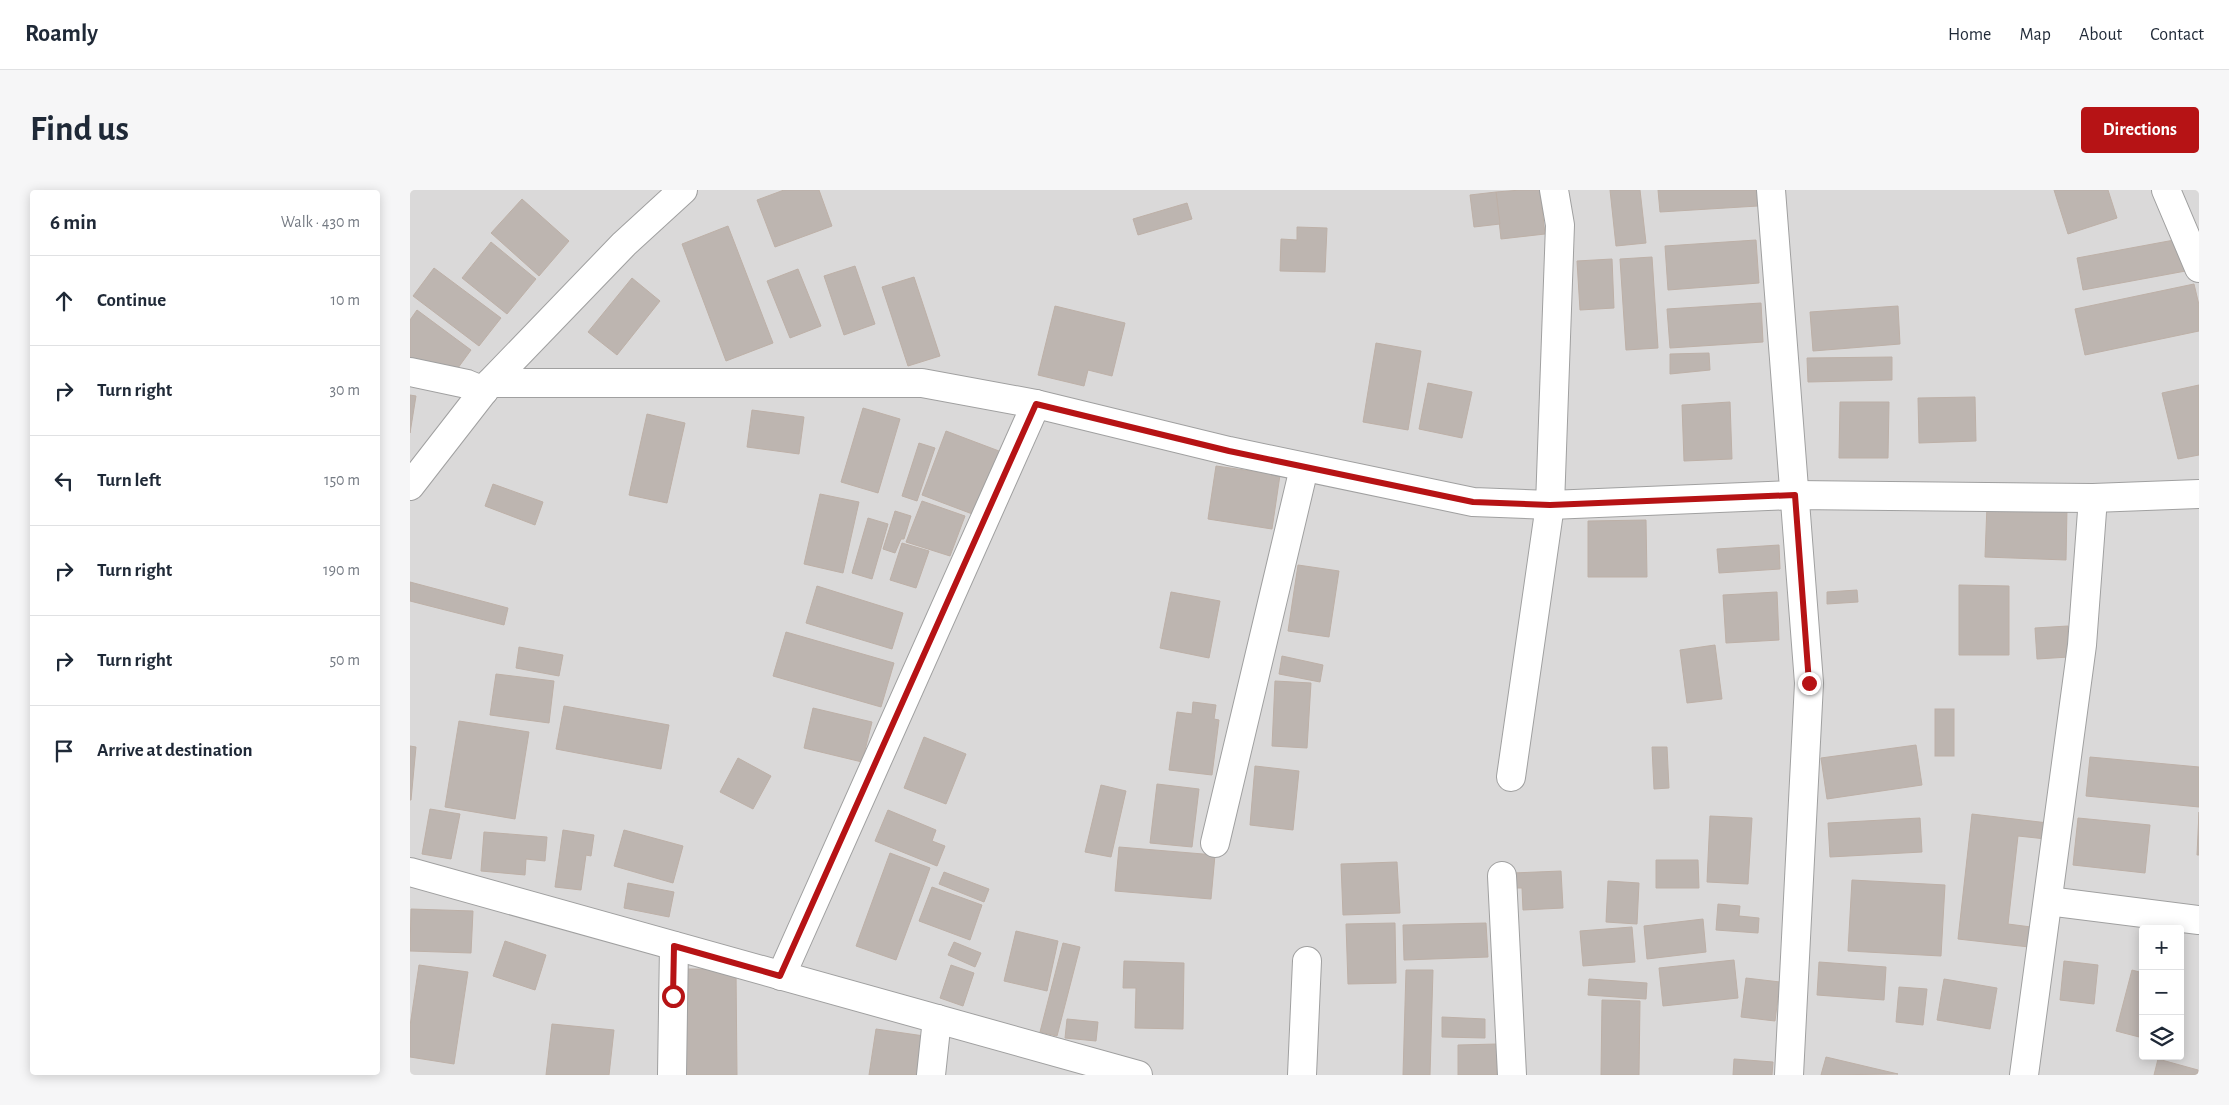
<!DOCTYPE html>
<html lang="en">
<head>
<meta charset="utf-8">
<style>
	:root { --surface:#fff; --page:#f6f6f7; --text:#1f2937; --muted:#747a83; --line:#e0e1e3; --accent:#b61315 }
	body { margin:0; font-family:"Alegreya Sans",sans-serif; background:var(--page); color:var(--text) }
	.controls { position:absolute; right:15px; bottom:15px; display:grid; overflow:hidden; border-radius:5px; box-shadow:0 2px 12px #0003 }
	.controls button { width:45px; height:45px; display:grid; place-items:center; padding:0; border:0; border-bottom:1px solid var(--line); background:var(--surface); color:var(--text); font:25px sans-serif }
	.stop { position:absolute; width:15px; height:15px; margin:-11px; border:4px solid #b61315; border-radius:50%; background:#fff }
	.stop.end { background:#b61315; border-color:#fff; box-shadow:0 1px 5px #0008 }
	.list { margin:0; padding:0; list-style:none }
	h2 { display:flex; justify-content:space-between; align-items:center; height:65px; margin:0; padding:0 20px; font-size:21px }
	h2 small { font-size:16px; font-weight:400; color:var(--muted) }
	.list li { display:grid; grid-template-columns:32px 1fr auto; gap:15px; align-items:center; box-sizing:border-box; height:90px; padding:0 20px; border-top:1px solid var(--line) }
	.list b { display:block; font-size:19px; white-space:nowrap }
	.list em { font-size:16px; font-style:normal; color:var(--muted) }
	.icon { flex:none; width:28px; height:28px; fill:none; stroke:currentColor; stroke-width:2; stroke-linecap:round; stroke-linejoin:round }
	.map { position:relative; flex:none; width:1789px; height:885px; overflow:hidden; border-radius:5px }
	header { display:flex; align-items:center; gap:30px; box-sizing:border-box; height:70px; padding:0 25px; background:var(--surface); border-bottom:1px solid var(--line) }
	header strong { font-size:24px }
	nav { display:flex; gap:28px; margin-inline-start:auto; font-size:18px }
	.intro { display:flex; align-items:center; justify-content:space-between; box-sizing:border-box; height:120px; padding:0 30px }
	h1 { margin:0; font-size:35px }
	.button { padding:12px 22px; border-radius:5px; background:var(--accent); color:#fff; font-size:18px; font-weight:700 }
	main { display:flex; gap:30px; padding:0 30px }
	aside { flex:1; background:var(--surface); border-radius:5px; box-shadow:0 2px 12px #0003 }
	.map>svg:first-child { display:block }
</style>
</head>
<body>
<header>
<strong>Roamly</strong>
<nav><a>Home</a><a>Map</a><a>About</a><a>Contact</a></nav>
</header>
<div class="intro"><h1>Find us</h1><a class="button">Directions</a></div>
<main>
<aside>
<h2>6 min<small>Walk · 430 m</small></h2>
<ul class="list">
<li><svg class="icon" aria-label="ahead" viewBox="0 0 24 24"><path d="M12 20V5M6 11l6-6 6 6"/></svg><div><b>Continue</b></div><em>10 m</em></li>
<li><svg class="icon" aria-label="right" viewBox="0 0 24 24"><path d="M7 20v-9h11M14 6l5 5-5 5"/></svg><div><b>Turn right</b></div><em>30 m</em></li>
<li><svg class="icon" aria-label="left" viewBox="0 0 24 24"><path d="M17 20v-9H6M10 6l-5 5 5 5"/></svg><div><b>Turn left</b></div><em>150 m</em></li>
<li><svg class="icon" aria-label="right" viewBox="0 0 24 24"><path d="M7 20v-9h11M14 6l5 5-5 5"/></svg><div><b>Turn right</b></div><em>190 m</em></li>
<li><svg class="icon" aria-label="right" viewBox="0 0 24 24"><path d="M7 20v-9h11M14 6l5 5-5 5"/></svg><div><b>Turn right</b></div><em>50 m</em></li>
<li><svg class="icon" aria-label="arrive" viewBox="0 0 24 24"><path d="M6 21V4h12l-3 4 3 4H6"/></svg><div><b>Arrive at destination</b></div></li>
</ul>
</aside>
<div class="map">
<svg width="1789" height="885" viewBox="0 0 1789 885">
	<rect width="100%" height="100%" fill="#ede9e3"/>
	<!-- residential -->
	<path fill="#dad9d9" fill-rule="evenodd" d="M0,0h1789v885h-1789zM1733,739h37v127h-37z"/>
	<!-- building -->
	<g fill="#bdb5b0" stroke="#bdb0a7">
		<polygon points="374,0 409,0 422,36 365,57 347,10"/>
		<polygon points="1111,0 1130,0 1135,44 1091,49 1086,2"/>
		<polygon points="1200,0 1230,0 1236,53 1206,56"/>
		<polygon points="1248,0 1347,0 1348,16 1250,22"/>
		<polygon points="1644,0 1698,0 1707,28 1658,44"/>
		<polygon points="1086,2 1090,34 1064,37 1060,5"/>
		<polygon points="112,9 159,51 129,86 81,43"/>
		<polygon points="777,13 782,29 728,45 723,29"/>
		<polygon points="318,36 363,153 316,171 272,54"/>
		<polygon points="887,37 917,38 915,82 870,81 871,49 887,50"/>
		<polygon points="1775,48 1781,80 1673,100 1667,68"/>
		<polygon points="1346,50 1349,93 1258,100 1255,56"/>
		<polygon points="81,52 126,89 97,124 52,88"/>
		<polygon points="1242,67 1248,158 1216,160 1210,69"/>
		<polygon points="1202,69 1204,118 1170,120 1167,71"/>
		<polygon points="445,76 465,134 434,145 414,86"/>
		<polygon points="24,78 91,128 69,156 3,106"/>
		<polygon points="388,79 411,136 380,148 357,91"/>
		<polygon points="504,87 530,166 498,176 472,97"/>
		<polygon points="222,88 250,111 207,165 178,142"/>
		<polygon points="1784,94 1789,115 1789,141 1675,165 1665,119"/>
		<polygon points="1351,113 1353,152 1260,158 1257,119"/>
		<polygon points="645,116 715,133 702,186 678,180 674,196 628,185"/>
		<polygon points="1488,116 1490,154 1403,161 1400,122"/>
		<polygon points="7,120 61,160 45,182 0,169 0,130"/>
		<polygon points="966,153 1011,161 998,240 953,232"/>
		<polygon points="1299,163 1300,180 1260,184 1260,164"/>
		<polygon points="1482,167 1482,190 1398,192 1397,168"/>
		<polygon points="1018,193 1062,202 1052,248 1009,239"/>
		<polygon points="1789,195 1789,265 1768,269 1752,203"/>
		<polygon points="0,205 6,206 0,243"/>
		<polygon points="1565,207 1566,251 1509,253 1508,208"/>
		<polygon points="1320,212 1322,269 1274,271 1272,215"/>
		<polygon points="1430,212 1479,212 1478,268 1429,268"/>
		<polygon points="453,218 490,229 468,303 431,292"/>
		<polygon points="342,220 394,227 389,264 337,257"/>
		<polygon points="237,224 275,233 257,313 219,305"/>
		<polygon points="536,241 589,261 565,325 512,305"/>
		<polygon points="509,253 525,258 507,311 492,306"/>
		<polygon points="806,276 870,285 862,339 798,329"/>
		<polygon points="83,294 133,312 125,335 75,316"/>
		<polygon points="410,304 449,312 433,383 394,374"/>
		<polygon points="512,311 555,326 540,366 496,352"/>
		<polygon points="1577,315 1657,318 1656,370 1575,367"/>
		<polygon points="485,321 501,326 494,349 491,349 485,363 473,359"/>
		<polygon points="458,328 478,334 462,389 442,383"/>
		<polygon points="1236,330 1237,387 1178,387 1178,331"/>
		<polygon points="492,353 519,361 506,398 480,390"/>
		<polygon points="1369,355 1370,379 1309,383 1307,359"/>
		<polygon points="888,375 929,381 919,447 878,441"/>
		<polygon points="0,392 98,418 94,435 0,411"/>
		<polygon points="1549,395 1599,396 1599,465 1549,465"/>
		<polygon points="407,396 493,423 482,459 396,433"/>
		<polygon points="1447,400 1448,412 1417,414 1417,402"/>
		<polygon points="761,402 810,411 799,468 750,458"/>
		<polygon points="1367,402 1369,450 1316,453 1313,405"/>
		<polygon points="1658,436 1659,467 1627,469 1625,438"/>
		<polygon points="376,442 484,473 471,517 363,486"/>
		<polygon points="1305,455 1312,509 1277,513 1270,460"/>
		<polygon points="109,457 153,465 149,486 106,478"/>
		<polygon points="872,466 913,475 910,492 869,484"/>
		<polygon points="86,484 144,491 139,533 80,525"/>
		<polygon points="865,491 901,493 897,558 862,556"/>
		<polygon points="783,512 806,515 804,529 809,530 802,585 759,580 767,522 782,524"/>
		<polygon points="154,516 259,535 251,579 146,559"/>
		<polygon points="403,518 462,532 452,572 394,558"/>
		<rect x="1525" y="519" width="19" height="47"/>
		<polygon points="49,531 119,542 105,629 35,617"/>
		<polygon points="514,547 556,564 536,614 494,598"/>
		<polygon points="1506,555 1512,595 1417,609 1411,568"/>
		<polygon points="0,556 6,557 1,610 0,610"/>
		<polygon points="1242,557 1257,557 1259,598 1244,599"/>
		<polygon points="1680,567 1789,577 1789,617 1676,606"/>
		<polygon points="328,568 361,586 343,619 310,602"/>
		<polygon points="845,576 889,581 883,640 840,635"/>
		<polygon points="747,594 789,599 782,657 740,653"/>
		<polygon points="691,595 716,601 701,667 675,662"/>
		<polygon points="20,619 50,624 41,669 12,664"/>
		<polygon points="478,620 526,640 522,651 535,656 527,676 465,651"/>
		<polygon points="1789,622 1789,665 1787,665"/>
		<polygon points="1562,624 1638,633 1636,649 1608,646 1598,734 1621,737 1619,757 1548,749"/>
		<polygon points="1300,626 1342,628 1338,694 1297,692"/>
		<polygon points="1510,628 1512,662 1420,667 1418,633"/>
		<polygon points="1668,628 1740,635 1735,683 1663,675"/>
		<polygon points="153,640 184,645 181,666 176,665 171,700 145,697"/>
		<polygon points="214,640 273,656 263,693 204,676"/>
		<polygon points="74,642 137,647 135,671 116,669 115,685 71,681"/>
		<polygon points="709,657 805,665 801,709 705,701"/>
		<polygon points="480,663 520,678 486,770 446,756"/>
		<polygon points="1246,670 1288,670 1289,698 1246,698"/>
		<polygon points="987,672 990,723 933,725 931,674"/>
		<polygon points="1151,681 1153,718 1113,720 1112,698 1104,698 1103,683"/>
		<polygon points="534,682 579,699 574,712 529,694"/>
		<polygon points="1442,690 1535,695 1531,766 1438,761"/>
		<polygon points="1198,691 1229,693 1227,734 1196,732"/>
		<polygon points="218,693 264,702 259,727 214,718"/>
		<polygon points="522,697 572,715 560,750 509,731"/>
		<polygon points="1308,714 1330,716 1329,726 1349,728 1348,743 1306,740"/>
		<polygon points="1,719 63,721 61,763 0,761"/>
		<polygon points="1293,729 1296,762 1237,769 1234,736"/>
		<polygon points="985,733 986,793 938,794 936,734"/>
		<polygon points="1076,733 1078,767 994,770 993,735"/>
		<polygon points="1222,737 1225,772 1173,776 1170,741"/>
		<polygon points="606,741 648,751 637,801 594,791"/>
		<polygon points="95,751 136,765 125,800 83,786"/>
		<polygon points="544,752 571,763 565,777 538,765"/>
		<polygon points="653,753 670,757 647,846 630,842"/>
		<polygon points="1324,770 1328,808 1253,816 1249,778"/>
		<polygon points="714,771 774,773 773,839 725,838 726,798 713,798"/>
		<polygon points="1654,771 1688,775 1684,814 1650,810"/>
		<polygon points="1409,772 1476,777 1474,810 1407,805"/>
		<polygon points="9,775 58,782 44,874 0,867 0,836"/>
		<polygon points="541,775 564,783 553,816 530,808"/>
		<polygon points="272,779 326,779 327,885 273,885"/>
		<polygon points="996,780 1023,780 1020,885 993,885"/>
		<polygon points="1722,780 1733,783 1733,848 1706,841"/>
		<polygon points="1336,788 1370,792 1365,831 1331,827"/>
		<polygon points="1179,789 1237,793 1236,809 1178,805"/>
		<polygon points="1534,789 1587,798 1580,839 1527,830"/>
		<polygon points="1489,797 1517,799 1513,835 1486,832"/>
		<polygon points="1192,810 1230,811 1229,885 1191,885"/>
		<polygon points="1032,827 1075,829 1075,848 1032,847"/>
		<polygon points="657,829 688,832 686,851 655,848"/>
		<polygon points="142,834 204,840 199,885 136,885"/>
		<polygon points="466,839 514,846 508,885 459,885"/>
		<polygon points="1087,854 1087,885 1048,885 1048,855"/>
		<polygon points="1416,867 1488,884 1411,885"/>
		<polygon points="1324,869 1363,872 1362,885 1323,885"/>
		<polygon points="1748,869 1788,880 1787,885 1744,885"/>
	</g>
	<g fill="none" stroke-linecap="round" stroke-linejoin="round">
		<!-- minor casing -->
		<g stroke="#a0a0a0" stroke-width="30">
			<g id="minor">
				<polyline points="1361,0 1399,493 1379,885"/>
				<polyline points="1756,0 1789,78"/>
				<polyline points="0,182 57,194 74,201"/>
				<polyline points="80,193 512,193 626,214 819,261 1063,312 1140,315 1385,305 1683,308 1789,304"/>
				<polyline points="0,296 80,193 214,54 273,0"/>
				<polyline points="1101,587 1140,315 1150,35 1144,0"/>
				<polyline points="805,653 894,278"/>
				<polyline points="0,682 728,885"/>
				<polyline points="1092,686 1102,885"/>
				<polyline points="1638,711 1789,730"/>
				<polyline points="371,786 626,214"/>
				<polyline points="262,885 264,756"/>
				<polyline points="521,885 527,829"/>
				<polyline points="892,885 897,771"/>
				<polyline points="1614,885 1672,455 1683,308"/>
			</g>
		</g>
		<!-- minor -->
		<use href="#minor" stroke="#fff" stroke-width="28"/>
	</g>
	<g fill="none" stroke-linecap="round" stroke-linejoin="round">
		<!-- route -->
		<polyline stroke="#b61315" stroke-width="6" points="263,806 264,756 370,786 626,214 819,261 1063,312 1140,315 1385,305 1399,493"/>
	</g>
</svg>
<div class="controls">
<button>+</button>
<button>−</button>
<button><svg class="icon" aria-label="layers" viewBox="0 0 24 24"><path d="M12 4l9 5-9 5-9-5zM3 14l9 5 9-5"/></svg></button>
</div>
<div class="stop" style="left:263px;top:806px"></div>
<div class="stop end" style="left:1399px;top:493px"></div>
</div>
</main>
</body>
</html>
